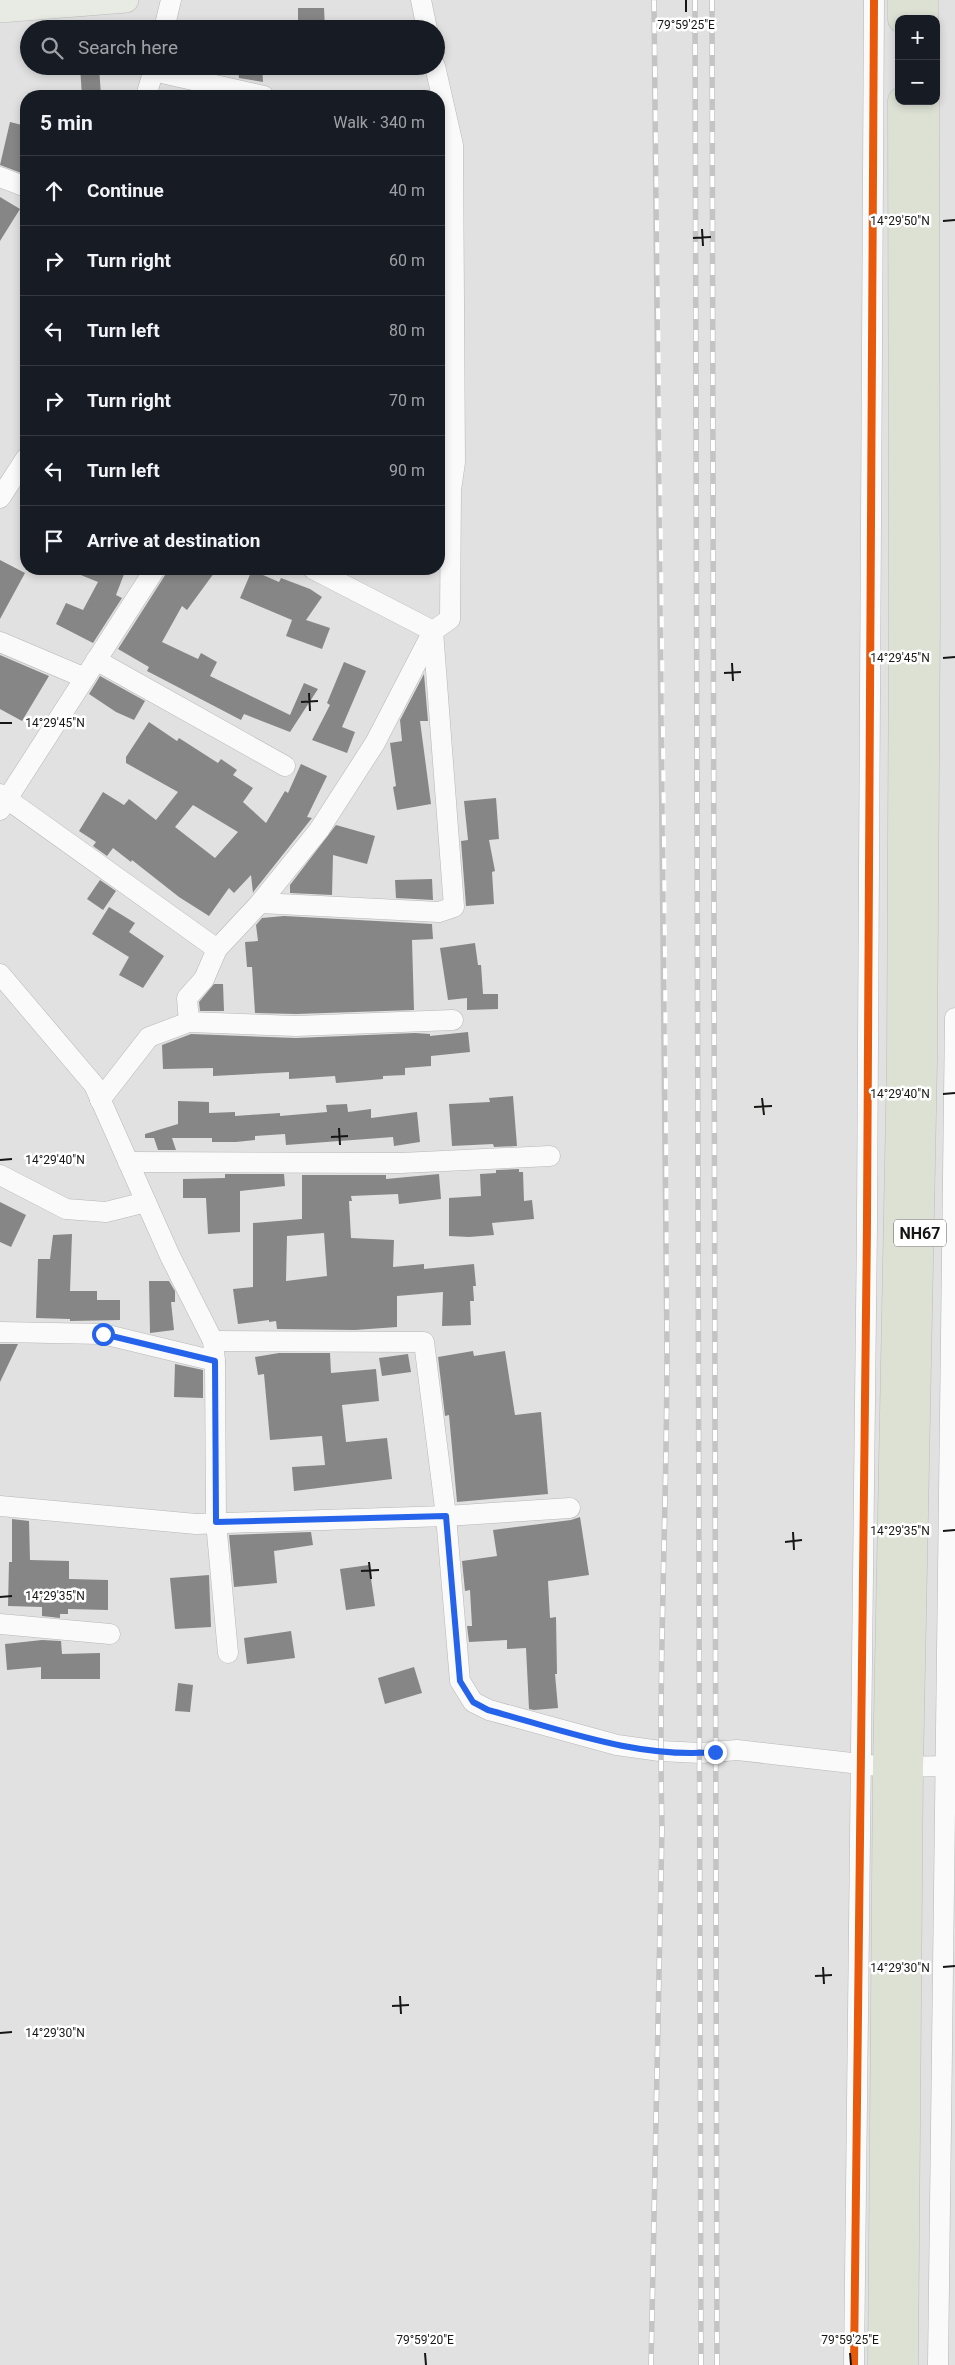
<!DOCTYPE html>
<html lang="en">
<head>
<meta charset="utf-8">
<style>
	:root { --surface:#171b24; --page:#20242c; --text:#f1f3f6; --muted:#9ea1a6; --line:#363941 }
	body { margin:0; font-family:Roboto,sans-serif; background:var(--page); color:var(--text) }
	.controls { position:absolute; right:15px; top:15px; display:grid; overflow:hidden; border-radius:10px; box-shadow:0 2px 8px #0003 }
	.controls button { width:45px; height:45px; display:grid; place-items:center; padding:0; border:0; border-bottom:1px solid var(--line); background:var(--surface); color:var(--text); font:25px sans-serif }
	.stop { position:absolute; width:15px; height:15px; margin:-11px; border:4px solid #2563eb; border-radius:50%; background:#fff }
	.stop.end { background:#2563eb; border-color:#fff; box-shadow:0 1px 5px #0008 }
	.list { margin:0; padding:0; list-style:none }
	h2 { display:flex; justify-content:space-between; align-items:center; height:65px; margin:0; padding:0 20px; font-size:21px }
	h2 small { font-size:16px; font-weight:400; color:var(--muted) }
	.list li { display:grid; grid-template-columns:32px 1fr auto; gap:15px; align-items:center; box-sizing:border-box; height:70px; padding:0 20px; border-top:1px solid var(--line) }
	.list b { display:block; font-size:19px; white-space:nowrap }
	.list em { font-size:16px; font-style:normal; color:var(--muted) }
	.icon { flex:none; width:28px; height:28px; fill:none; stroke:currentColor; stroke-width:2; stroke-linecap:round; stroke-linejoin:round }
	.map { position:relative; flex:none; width:955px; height:2365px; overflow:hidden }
	.search { position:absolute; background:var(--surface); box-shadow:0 2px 8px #0003; left:20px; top:20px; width:425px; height:55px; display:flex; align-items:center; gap:12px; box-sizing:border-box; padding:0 18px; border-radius:28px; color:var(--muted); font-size:19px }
	.panel { position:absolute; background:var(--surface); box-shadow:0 2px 8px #0003; left:20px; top:90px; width:425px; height:485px; border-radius:20px }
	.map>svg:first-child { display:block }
</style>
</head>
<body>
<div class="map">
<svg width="955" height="2365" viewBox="0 0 955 2365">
	<rect width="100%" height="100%" fill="#e0e1e0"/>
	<!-- building -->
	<g fill="#868686" fill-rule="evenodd">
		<polygon points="298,8 324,8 325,29 298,29"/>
		<polygon points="99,66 101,96 82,96 80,67"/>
		<polygon points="238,66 262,66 263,82 239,78"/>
		<polygon points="10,122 26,126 26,164 24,174 0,165"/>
		<polygon points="0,197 20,209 0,241"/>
		<polygon points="0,560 25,573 0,619"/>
		<polygon points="66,569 126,569 116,595 122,598 93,643 56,624 66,603 83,610 98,582"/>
		<polygon points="169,569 217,569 187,610 182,606 162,642 198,659 201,653 217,662 210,676 290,715 304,683 318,689 290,732 244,714 241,720 147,671 149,667 118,649"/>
		<polygon points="252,570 279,582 281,578 310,589 322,597 306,620 330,628 322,649 286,636 292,620 240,598"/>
		<polygon points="0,655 49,676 22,721 0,709"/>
		<polygon points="344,662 366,671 342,727 355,732 347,753 312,740 330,705 327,703"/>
		<polygon points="424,674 428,721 420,721 431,804 397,810 393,787 396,786 390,743 402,741 400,720"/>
		<polygon points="100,676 145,701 134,720 116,712 89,694"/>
		<path d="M149,722l28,19 2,-3 39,25 3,-4 16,11 -4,5 20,13 -10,14 23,21 19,-32 3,2 13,-29 26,12 -20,41 5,1 -58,73 -1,2 -2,-18 -17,18 -5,-5 -20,28 -30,-19 -47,-37 -1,2 -18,-14 -6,8 -14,-10 3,-4 -17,-11 24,-39 21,13 5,-6 27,21 22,-28 -52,-29v-6zM193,805l45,27 -23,26 -40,-31z"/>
		<polygon points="496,798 499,839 489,840 495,871 492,872 494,904 466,906 461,841 468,840 464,801"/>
		<polygon points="336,825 375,836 367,864 333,855 332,895 290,893 290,885"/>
		<polygon points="432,879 433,900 396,898 395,880"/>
		<polygon points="100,880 116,891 103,910 87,899"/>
		<polygon points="109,907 135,923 129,932 164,956 143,988 119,975 129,957 92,934"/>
		<polygon points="284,916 432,924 433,939 412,940 414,1010 296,1014 255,1013 252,967 247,967 245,942 258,941 256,925 262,918"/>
		<polygon points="475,943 478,965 481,965 483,994 498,994 498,1009 467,1010 467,998 448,1000 440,948"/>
		<polygon points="214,984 223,984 224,1011 200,1011 199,1002"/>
		<polygon points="468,1032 470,1052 431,1056 431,1066 405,1068 405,1075 383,1076 383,1079 336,1083 335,1076 289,1079 289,1072 213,1076 213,1068 163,1069 162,1045 191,1034 296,1038 415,1033 430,1034 430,1036"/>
		<polygon points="513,1096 517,1146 494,1147 493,1144 452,1146 449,1104 490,1102 489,1098"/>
		<polygon points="178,1101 209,1102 209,1113 235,1112 235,1116 280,1113 280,1116 327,1112 326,1105 347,1104 348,1112 371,1109 371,1118 417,1112 420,1142 394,1146 393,1137 286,1145 285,1134 255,1136 255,1140 236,1142 212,1142 212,1138 172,1138 176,1150 158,1150 154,1138 145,1138 145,1134 178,1124"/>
		<polygon points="519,1169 519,1172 523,1172 524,1201 532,1200 534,1219 492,1223 494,1235 469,1237 449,1236 449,1198 481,1196 480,1174 496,1173 496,1170"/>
		<polygon points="225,1174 284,1174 285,1186 240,1191 240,1232 208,1234 206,1198 183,1198 183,1179 225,1178"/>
		<path d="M439,1174l2,25 -42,5 -1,-10 -47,2 1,5h-3l2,37 43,2 -1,27 31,-3v5l50,-5 2,22h-3l1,15h-4l1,24 -29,1 1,-34 -46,4v31l-42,3 -78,-1 -1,-8 -7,1v-2l-31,4 -5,-35 20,-2v-64l49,-4v-44h84v4zM324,1233l3,43 -41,5 1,-45z"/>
		<polygon points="0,1202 26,1215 11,1247 0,1242"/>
		<polygon points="72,1234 70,1291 97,1291 97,1300 120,1300 120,1320 70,1321 70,1319 36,1318 38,1259 50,1259 53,1235"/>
		<polygon points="149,1281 169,1281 175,1291 175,1302 171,1302 174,1330 150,1333"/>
		<polygon points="0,1344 18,1344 0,1382"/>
		<polygon points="473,1351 474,1356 505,1351 515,1415 541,1412 548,1494 457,1502 449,1415 445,1416 438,1357"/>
		<polygon points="279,1353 330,1353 331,1373 376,1369 379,1401 342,1405 346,1442 387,1438 392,1479 294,1491 292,1467 325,1465 322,1436 270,1440 264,1374 258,1375 255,1357"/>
		<polygon points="408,1354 411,1372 382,1376 379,1358"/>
		<polygon points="175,1364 203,1370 203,1398 174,1397"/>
		<polygon points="580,1517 589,1575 548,1581 550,1618 556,1617 557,1674 555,1674 558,1708 534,1710 529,1709 526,1648 507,1649 507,1640 469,1642 467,1626 472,1626 470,1590 465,1591 462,1561 497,1556 493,1530 571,1520"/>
		<polygon points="12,1519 29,1521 30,1560 69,1561 69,1579 108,1580 108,1610 68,1609 68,1614 60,1614 60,1618 42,1616 42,1607 8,1606 9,1562 12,1562"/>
		<polygon points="311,1532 313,1545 274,1551 277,1583 234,1587 229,1535"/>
		<polygon points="369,1565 375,1606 346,1610 340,1569"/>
		<polygon points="209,1575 211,1627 175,1629 170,1578"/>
		<polygon points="291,1631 295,1658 247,1664 244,1638"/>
		<polygon points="42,1640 61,1641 62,1654 100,1653 100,1679 41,1679 41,1667 7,1670 5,1644"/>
		<polygon points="414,1667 422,1693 385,1704 378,1678"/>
		<polygon points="178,1683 193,1685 190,1712 175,1711"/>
	</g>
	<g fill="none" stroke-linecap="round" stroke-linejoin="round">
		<!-- minor casing -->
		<g stroke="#b6b7b6" stroke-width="21">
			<g id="minor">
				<polyline points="421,0 427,29"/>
				<polyline points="164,29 171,0"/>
				<polyline points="153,71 264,96"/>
				<polyline points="146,96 155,66"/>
				<polyline points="0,177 26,187"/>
				<polyline points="0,498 26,458"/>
				<polyline points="0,642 85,678"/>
				<polyline points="96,660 285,766"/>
				<polyline points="0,794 217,949"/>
				<polyline points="0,810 155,569"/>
				<polyline points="260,903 439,912 454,907 433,631 313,569"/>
				<polyline points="0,974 94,1085 170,1256 213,1341 215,1361 216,1522 228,1653"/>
				<polyline points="189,1022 187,998 204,979 217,949 260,903 319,830 375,743 433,631 450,619 451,490 455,462 453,145 435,66"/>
				<polyline points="100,1100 149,1037 189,1022 296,1026 453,1020"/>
				<polyline points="128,1162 401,1163 550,1156"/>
				<polyline points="0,1175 66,1209 106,1212 146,1202"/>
				<polyline points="0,1332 103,1334 215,1361"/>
				<polyline points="213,1341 424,1342 446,1516 460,1681 473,1702 489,1710 617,1745 660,1751 701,1753 737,1750 887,1767 955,1766"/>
				<polyline points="0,1506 196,1524 446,1516 570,1508"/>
				<polyline points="0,1624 110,1634"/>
				<path d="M854,2365c10,-788 19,-1577 20,-2365"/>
				<polyline points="938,2365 955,1018"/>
			</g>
		</g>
		<!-- major casing -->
		<g stroke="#bcbdbc" stroke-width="26">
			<polyline id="major" points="0,10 126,0"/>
		</g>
		<!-- highway casing -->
		<g stroke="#bcbdbc" stroke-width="29">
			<g id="highway">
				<polyline points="902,0 902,19"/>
				<polyline points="924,0 924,19"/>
				<polyline points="882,2365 887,1767 901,1060 903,619 902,101"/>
				<polyline points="904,2365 909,1768 923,1061 926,619 925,101"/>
			</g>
		</g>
		<!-- minor -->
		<use href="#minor" stroke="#fafafa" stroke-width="20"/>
		<!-- major -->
		<use href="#major" stroke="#e8ebe4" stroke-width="25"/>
		<!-- highway -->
		<use href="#highway" stroke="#dce1d4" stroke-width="28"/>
		<!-- rail casing -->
		<g stroke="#c3c4c3" stroke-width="5.5">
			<g id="rail">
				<polyline points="695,0 701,2365"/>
				<polyline points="712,0 717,2365"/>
				<path d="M651,2365l11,-537c-4,-159 5,-318 5,-477 -1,-451 -7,-901 -13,-1351"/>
			</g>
		</g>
		<!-- rail -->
		<use href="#rail" stroke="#fff" stroke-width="4" stroke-dasharray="11" stroke-linecap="butt"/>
		<!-- cycleway casing -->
		<g stroke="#fff" stroke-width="11">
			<path id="cycleway" d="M854,2365c10,-788 19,-1577 20,-2365"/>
		</g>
		<!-- cycleway -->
		<use href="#cycleway" stroke="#e8590c" stroke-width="8"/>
	</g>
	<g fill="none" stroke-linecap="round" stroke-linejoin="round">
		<!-- route -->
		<path stroke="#2563eb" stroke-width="6" d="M103,1334l112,27 1,161 230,-6 14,165 13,21 15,8c74,20 150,49 227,42"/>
	</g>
	<!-- ticks -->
	<path fill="none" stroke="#161615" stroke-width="2" d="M686,0v12M943,221l12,-1M702,229l1,17M693,238l18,-1M943,658l12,-1M732,663l1,18M724,673l17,-1M309,693l1,18M301,702l17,-1M0,723h12M943,1094l12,-1M762,1098l2,17M754,1107l18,-1M339,1128l1,17M331,1137l17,-1M0,1160l12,-1M943,1531l12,-1M793,1532l1,18M785,1542l17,-2M369,1562l2,17M361,1571l18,-1M0,1597l12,-1M823,1967l1,17M943,1967l12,-1M815,1976l17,-1M400,1996l1,18M392,2006l17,-1M0,2033l12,-1M425,2353l1,12M850,2353l1,12"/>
	<g text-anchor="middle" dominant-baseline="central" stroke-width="5" stroke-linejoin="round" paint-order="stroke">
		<!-- shield labels -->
		<rect fill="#fff" stroke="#5c5c5b" stroke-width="1" x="894" y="1219.5" width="52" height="27" rx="4"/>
		<g font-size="16" font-weight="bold" fill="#161615">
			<text x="920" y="1233">NH67</text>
		</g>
	</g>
	<g font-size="12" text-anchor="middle" fill="#161615" stroke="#fff" stroke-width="5" stroke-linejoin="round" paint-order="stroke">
		<text x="686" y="29">79°59'25"E</text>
		<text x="900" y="225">14°29'50"N</text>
		<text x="900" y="662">14°29'45"N</text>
		<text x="55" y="727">14°29'45"N</text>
		<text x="900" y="1098">14°29'40"N</text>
		<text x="55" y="1164">14°29'40"N</text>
		<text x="900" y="1535">14°29'35"N</text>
		<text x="55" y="1600">14°29'35"N</text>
		<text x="900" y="1972">14°29'30"N</text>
		<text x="55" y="2037">14°29'30"N</text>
		<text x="425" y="2344">79°59'20"E</text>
		<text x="850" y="2344">79°59'25"E</text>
	</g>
</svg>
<div class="controls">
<button>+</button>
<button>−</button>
</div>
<div class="stop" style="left:103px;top:1334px"></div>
<div class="stop end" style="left:715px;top:1752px"></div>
<div class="search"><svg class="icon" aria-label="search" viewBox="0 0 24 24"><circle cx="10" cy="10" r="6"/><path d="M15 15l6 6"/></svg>Search here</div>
<section class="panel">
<h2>5 min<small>Walk · 340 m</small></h2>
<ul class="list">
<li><svg class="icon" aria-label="ahead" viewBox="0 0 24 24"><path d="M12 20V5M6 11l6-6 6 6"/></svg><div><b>Continue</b></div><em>40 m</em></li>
<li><svg class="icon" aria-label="right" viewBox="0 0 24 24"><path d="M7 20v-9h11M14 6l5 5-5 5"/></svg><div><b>Turn right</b></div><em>60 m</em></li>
<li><svg class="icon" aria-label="left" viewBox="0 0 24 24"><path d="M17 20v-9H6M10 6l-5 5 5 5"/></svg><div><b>Turn left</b></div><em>80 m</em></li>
<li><svg class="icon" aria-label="right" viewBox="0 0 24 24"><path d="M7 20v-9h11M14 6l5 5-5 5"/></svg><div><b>Turn right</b></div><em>70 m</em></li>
<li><svg class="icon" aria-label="left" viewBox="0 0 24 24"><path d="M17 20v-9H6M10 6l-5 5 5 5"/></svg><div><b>Turn left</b></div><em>90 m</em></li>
<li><svg class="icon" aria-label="arrive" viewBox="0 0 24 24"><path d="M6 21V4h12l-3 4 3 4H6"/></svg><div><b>Arrive at destination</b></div></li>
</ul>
</section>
</div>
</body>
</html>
